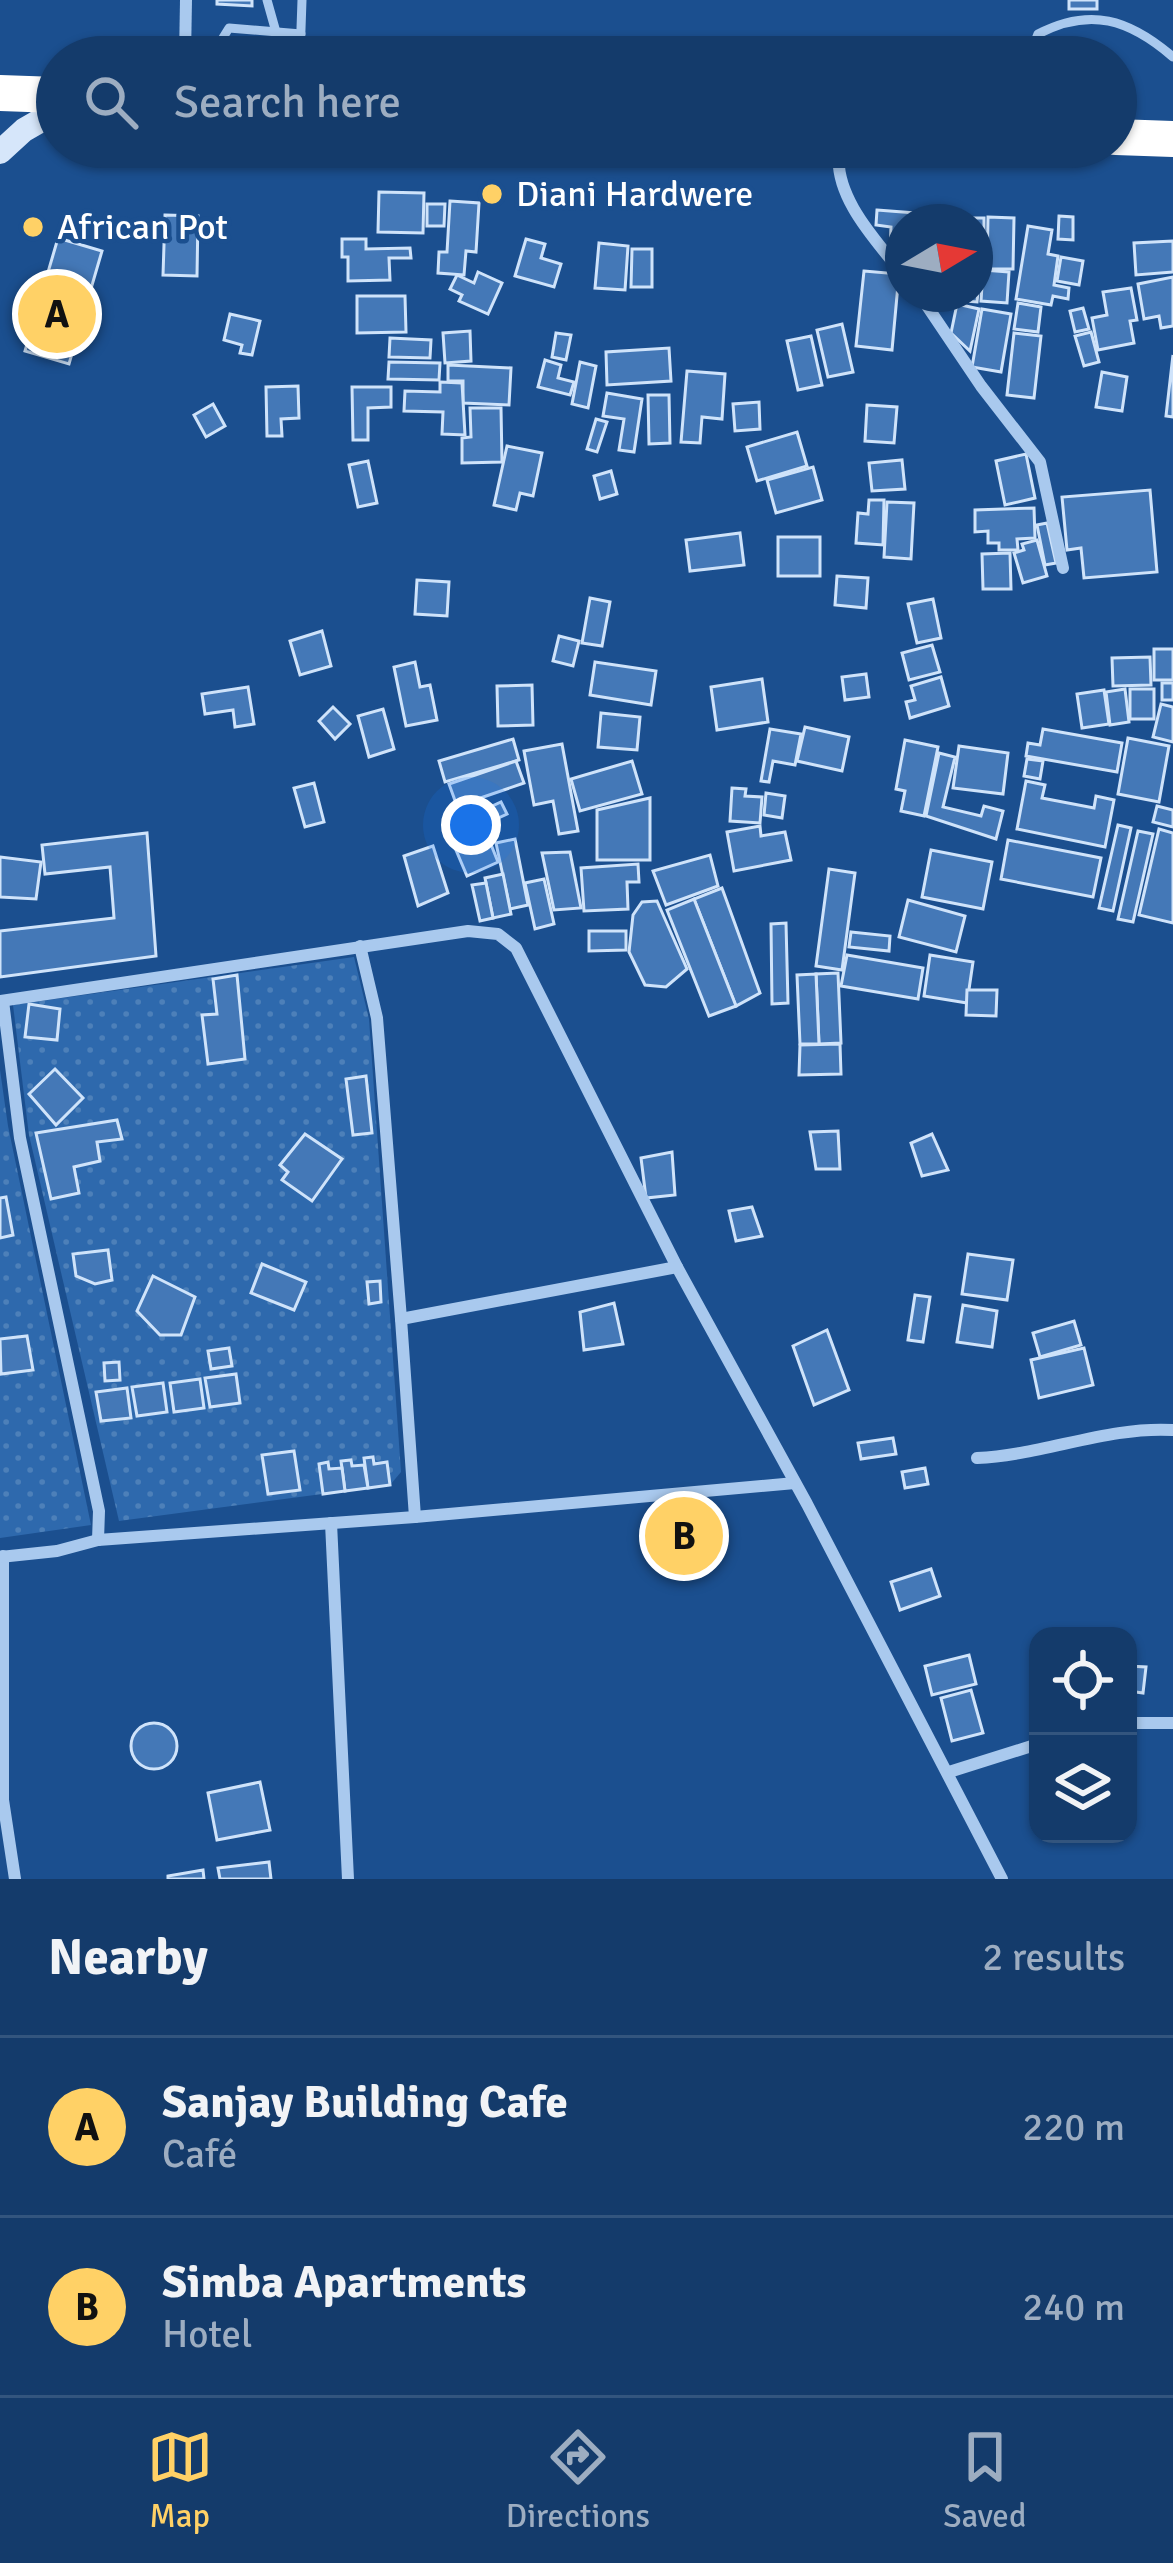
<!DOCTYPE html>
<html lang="en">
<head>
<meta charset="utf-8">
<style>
	:root { --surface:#143b6b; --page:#214673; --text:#f1f3f6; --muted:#9dadc1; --line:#33557e; --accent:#ffd166 }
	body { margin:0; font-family:Signika,sans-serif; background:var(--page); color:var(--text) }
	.controls { position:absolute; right:36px; bottom:36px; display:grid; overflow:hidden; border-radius:24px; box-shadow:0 3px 9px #0004 }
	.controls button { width:108px; height:108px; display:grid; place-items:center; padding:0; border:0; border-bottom:3px solid var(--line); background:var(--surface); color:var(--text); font:60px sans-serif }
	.compass { position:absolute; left:885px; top:204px; width:108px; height:108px; border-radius:50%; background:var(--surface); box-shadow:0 3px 9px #0004; rotate:80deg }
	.you { position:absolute; left:471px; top:825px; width:42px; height:42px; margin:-30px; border:9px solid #fff; border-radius:50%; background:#1a73e8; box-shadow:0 0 0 18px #1a73e833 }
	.badge { display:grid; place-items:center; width:78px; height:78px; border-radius:50%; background:var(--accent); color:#111; font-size:39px; font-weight:700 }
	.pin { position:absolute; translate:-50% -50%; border:6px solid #fff; box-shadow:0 3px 12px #0006 }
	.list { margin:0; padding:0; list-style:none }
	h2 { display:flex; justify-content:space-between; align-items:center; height:156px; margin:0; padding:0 48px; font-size:51px }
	h2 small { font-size:39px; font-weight:400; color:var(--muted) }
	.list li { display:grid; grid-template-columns:78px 1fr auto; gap:36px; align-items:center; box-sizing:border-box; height:180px; padding:0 48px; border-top:3px solid var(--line) }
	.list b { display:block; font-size:45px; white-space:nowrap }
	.list p { margin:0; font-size:39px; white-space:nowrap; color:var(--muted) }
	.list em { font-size:39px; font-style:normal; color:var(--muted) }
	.icon { flex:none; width:66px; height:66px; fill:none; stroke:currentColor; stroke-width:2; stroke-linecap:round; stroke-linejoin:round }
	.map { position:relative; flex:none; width:1173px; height:1879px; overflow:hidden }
	.search { position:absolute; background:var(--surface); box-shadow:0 3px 9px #0004; left:36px; right:36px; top:36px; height:132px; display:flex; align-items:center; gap:30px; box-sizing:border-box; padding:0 42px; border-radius:66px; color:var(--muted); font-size:45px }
	.sheet { height:516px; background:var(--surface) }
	nav { display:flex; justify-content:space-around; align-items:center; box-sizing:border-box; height:168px; border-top:3px solid var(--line); background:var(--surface); font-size:33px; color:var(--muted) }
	nav a { display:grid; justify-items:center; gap:6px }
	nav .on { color:var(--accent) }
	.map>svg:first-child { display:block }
</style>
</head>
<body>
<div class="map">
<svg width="1173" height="1879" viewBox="0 0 1173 1879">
	<defs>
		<pattern id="garden-dots" width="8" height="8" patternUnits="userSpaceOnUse" patternTransform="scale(3)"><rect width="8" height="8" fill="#2e69ad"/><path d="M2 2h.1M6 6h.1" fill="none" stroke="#4d80b9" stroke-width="1.8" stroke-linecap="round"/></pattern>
	</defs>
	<rect width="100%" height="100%" fill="#1b4f8f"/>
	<!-- garden -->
	<g fill="url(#garden-dots)">
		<polygon points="354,957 369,1019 401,1472 390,1485 119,1521 29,1135 13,1005"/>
		<polygon points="0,1070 8,1126 91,1525 0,1538"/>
	</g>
	<!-- building -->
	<g fill="#4478b7" stroke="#cfe3fa" stroke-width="3">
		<polygon points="217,0 252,0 252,6 217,4"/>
		<rect x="1069" y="0" width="28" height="9"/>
		<polygon points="379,192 424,193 423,233 378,232"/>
		<polygon points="450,201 479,203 476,252 466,251 464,275 438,273 439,252 447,252"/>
		<polygon points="427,204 445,204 444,226 427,226"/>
		<polygon points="877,210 928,214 928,222 903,222 903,263 898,263 899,251 890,250 891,227 876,225"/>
		<polygon points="930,213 950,214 950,222 930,222"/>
		<polygon points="165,215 198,216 197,276 163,275"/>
		<polygon points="1059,216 1073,217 1073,240 1058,239"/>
		<polygon points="988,217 1014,218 1013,269 987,269"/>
		<polygon points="953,218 984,218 984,267 975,267 975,222 953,222"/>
		<polygon points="1028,226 1052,230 1048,254 1058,256 1054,285 1069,288 1068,299 1053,296 1051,305 1016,299"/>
		<polygon points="58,238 102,251 69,364 25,351"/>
		<polygon points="342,239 366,239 366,249 410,248 411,258 389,258 390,280 348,281 348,257 342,257"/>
		<polygon points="526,239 545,244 541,258 561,264 554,287 515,276"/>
		<polygon points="1173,241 1173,272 1136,275 1134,243"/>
		<polygon points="599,243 628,246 625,290 595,288"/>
		<polygon points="632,249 652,249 652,287 631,287"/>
		<polygon points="1061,257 1083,261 1079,285 1057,281"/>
		<polygon points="983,270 1009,272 1007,303 981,301"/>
		<polygon points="864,271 899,274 892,350 856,346"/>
		<polygon points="478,272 502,283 488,314 459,301 462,295 450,289 457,275 474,283"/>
		<polygon points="975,272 980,272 977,302 924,298 924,294 975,294"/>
		<polygon points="1173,277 1173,326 1161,328 1159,316 1144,319 1138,284"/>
		<polygon points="1131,288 1137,320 1130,321 1134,343 1098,350 1092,318 1107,315 1103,292"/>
		<polygon points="357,296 405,296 406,332 357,333"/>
		<polygon points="1018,303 1041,307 1038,332 1014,329"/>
		<polygon points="957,304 979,309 970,351 951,333"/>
		<polygon points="1083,308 1089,329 1075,332 1070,311"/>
		<polygon points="982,309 1011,314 1001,372 972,367"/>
		<polygon points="230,314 260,321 252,355 240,353 242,345 224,340"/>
		<polygon points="842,324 853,372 828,377 817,330"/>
		<polygon points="470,331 471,361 445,363 443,333"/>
		<polygon points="1091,332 1099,362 1084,366 1075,336"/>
		<polygon points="556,333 571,335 566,360 552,357"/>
		<polygon points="1014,333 1041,336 1034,398 1007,395"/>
		<polygon points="811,336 822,385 798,390 787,341"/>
		<polygon points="390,338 431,340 430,358 389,357"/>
		<polygon points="669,348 671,381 607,385 606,352"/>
		<polygon points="1173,355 1173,417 1166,416"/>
		<polygon points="545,360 561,365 558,378 574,382 570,395 538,387"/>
		<polygon points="389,362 440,363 439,380 388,379"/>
		<polygon points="580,362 596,366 588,408 572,404"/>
		<polygon points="448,365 511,368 509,405 463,403 463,381 448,381"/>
		<polygon points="687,371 725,374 722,419 702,417 700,443 681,442"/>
		<polygon points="1102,372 1127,377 1122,411 1096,407"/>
		<polygon points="440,382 462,383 465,435 442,434 443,412 404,411 405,391 440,392"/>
		<polygon points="298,386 299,418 281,419 282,436 267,436 266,387"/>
		<polygon points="352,387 391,387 391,407 368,408 368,440 353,440"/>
		<polygon points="607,393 642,399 634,452 619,450 624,419 603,416"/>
		<polygon points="648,395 669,395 670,443 649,444"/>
		<polygon points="759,402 760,429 735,431 733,404"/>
		<polygon points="213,404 225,426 206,437 194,415"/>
		<polygon points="867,405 897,407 894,443 865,441"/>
		<polygon points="470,408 501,408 502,462 462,463 462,438 471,437"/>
		<polygon points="596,419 607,422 597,452 587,449"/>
		<polygon points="797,432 807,466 757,481 747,447"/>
		<polygon points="507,446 542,453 533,496 520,493 516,510 494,505"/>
		<polygon points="1026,454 1035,498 1005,505 996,461"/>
		<polygon points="902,460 905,489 872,491 869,463"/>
		<polygon points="368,461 377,503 358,507 349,465"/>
		<polygon points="813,467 822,500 776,513 767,480"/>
		<polygon points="611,471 617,494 600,499 594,476"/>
		<polygon points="1150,490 1157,572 1084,578 1081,548 1067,550 1062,497"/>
		<polygon points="869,500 884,500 883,545 856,543 858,513 868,514"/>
		<polygon points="887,502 914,503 911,559 884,557"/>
		<polygon points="1034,508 1035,538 1017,539 1018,550 999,550 999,543 988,543 988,531 975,532 975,510"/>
		<polygon points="1047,523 1056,563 1045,565 1037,525"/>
		<polygon points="740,533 744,565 690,571 686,540"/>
		<rect x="778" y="537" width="42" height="39"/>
		<polygon points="1037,540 1047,576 1023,583 1014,553 1024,550 1022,544"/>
		<polygon points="1010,553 1011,589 983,589 982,554"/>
		<polygon points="837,576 868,578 866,608 835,605"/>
		<polygon points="417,580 449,582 447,616 415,614"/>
		<polygon points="590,598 610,602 602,646 582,643"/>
		<polygon points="933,599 941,638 917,643 908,604"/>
		<polygon points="322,631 331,666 300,675 290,641"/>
		<polygon points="559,636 579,641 573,666 553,661"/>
		<polygon points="932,645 940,672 909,680 902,653"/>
		<rect x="1154" y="649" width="19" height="31"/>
		<polygon points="1150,657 1151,685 1113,686 1112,658"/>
		<polygon points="415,662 420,687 430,685 437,720 406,726 394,667"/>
		<polygon points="595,662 656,671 651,705 590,695"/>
		<polygon points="866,674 869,697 845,700 842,677"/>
		<polygon points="941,677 949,706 910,718 906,702 915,700 911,686"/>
		<polygon points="762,679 768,722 717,730 711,687"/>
		<rect x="1162" y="683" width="11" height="17"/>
		<polygon points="532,685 533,725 498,726 497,686"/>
		<polygon points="248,687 254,724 235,727 233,710 205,714 202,694"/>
		<polygon points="1125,689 1129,722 1110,725 1106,692"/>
		<rect x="1130" y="689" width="24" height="30"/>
		<polygon points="1104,690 1109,724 1082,728 1077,694"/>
		<polygon points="1161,704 1173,707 1173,742 1153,737"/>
		<polygon points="333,707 350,724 335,739 319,721"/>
		<polygon points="383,709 394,749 369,757 358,716"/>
		<polygon points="601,713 640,717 637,750 598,747"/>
		<polygon points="805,727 849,737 842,771 797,761"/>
		<polygon points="770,729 801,734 795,765 773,761 769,782 761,781"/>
		<polygon points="1043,729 1122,743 1117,772 1026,756 1028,743 1040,745"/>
		<polygon points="1128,738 1169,746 1159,802 1118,794"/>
		<polygon points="513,739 519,760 445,782 439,761"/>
		<polygon points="905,740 938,747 924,816 901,811 905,791 896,789"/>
		<polygon points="562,744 578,831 559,834 553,801 534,805 524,751"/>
		<polygon points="959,746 1008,753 1003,794 953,788"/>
		<polygon points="939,753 955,757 943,807 981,816 984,806 1003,811 996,839 926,816"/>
		<polygon points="1027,759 1043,761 1040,779 1024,776"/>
		<polygon points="516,761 524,783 457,806 449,784"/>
		<polygon points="632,761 642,794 580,811 571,779"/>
		<polygon points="1026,781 1045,785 1042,798 1094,808 1096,796 1114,800 1105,847 1017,829"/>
		<polygon points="314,783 324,822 305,827 294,788"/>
		<polygon points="732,788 746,789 745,796 762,797 760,823 730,821"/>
		<polygon points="766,793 785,796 782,818 764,815"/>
		<polygon points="650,798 650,860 597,860 597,810"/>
		<polygon points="501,802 507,814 461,835 456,823"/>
		<polygon points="1157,806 1173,810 1173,827 1153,822"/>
		<polygon points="1118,825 1131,828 1113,911 1099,908"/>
		<polygon points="760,826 761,836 785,832 791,860 734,871 727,832"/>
		<polygon points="1159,829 1173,833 1173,923 1139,915"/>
		<polygon points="1138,831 1153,834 1133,922 1118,919"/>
		<polygon points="147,833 156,956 0,977 0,931 114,918 110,867 45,874 42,845"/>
		<polygon points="488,837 498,862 467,876 456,850"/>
		<polygon points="515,839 528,905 510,909 496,843"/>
		<polygon points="1008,840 1101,858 1093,897 1001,879"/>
		<polygon points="433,846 448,893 418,906 404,856"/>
		<polygon points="931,850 992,862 983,909 922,897"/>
		<polygon points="570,852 581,908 554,910 542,853"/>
		<polygon points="710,855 718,886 666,905 653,871"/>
		<polygon points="0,857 41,862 36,899 0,897"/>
		<polygon points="638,864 639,882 627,882 628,909 584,911 581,868"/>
		<polygon points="829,869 855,873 842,970 816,966"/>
		<polygon points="503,874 511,914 493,918 485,878"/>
		<polygon points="544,879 554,924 535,929 525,883"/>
		<polygon points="486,883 493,918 480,921 472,885"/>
		<polygon points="722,888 760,993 736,1006 694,899"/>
		<polygon points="694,899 736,1006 709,1016 667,910"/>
		<polygon points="908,900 965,916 956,952 899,937"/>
		<polygon points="657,901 687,969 666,987 645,985 629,952 633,915 642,902"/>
		<polygon points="786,923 788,1003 772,1004 771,924"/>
		<polygon points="589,931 626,931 626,950 589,951"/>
		<polygon points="851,932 890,936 889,951 849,947"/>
		<polygon points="847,955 923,968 918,999 841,986"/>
		<polygon points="930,955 973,962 967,1003 924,996"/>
		<polygon points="838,973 841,1043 819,1044 816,974"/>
		<polygon points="816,974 819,1044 800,1044 797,975"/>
		<polygon points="237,975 245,1059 208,1064 202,1015 217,1014 213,979"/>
		<polygon points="967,990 997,990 996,1016 966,1015"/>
		<polygon points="29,1004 60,1009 57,1040 25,1037"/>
		<polygon points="840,1044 841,1074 799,1075 800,1045"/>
		<polygon points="55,1069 83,1098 56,1125 29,1094"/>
		<polygon points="366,1076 372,1133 353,1135 346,1079"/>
		<polygon points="117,1120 122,1139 97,1142 100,1161 74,1167 79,1193 51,1199 36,1133"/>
		<polygon points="838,1131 840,1169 816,1169 810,1132"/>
		<polygon points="305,1134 342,1159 312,1201 282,1180 288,1172 280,1165"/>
		<polygon points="932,1134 948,1170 922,1176 911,1143"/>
		<polygon points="672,1152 675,1195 646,1198 641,1158"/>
		<polygon points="6,1197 13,1235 0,1238 0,1198"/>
		<polygon points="752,1207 762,1236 736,1241 729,1211"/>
		<polygon points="108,1250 112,1280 95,1284 76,1276 73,1254"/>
		<polygon points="968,1254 1013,1260 1007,1300 962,1294"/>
		<polygon points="262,1264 306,1282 294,1310 251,1293"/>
		<polygon points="153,1276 195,1297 181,1335 160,1335 137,1311"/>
		<polygon points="380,1281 381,1302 369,1304 367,1282"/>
		<polygon points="915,1295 930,1297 923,1342 908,1340"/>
		<polygon points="614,1303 623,1344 584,1350 580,1312"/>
		<polygon points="963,1305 997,1311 992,1347 957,1342"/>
		<polygon points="1074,1321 1081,1345 1040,1357 1033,1333"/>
		<polygon points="827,1330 849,1390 814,1405 793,1346"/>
		<polygon points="27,1336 33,1370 1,1374 0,1339"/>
		<polygon points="229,1348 232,1366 211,1369 208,1351"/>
		<polygon points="1084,1348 1093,1385 1039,1398 1031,1360"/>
		<polygon points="119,1362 120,1380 105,1381 104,1363"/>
		<polygon points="236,1374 240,1403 210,1407 205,1378"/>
		<polygon points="200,1379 204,1408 174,1412 170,1383"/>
		<polygon points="163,1383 167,1412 137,1416 132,1387"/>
		<polygon points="127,1388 131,1418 101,1421 96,1392"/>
		<polygon points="893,1438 896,1454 861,1459 858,1443"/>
		<polygon points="294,1451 300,1490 268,1494 262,1455"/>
		<polygon points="373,1457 374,1464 387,1462 390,1485 368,1488 364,1458"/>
		<polygon points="351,1460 352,1466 364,1465 368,1488 345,1491 341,1461"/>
		<polygon points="328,1462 329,1469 342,1468 345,1491 323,1494 319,1464"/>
		<polygon points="925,1468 928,1484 905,1488 902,1472"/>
		<polygon points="931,1569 940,1596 900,1610 891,1582"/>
		<polygon points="969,1655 976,1684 932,1695 925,1666"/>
		<polygon points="1128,1666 1146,1667 1143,1693 1128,1691"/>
		<polygon points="971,1690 983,1733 952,1741 941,1698"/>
		<circle cx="154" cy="1746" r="23"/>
		<polygon points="260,1782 270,1830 217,1840 208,1793"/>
		<polygon points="269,1862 271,1879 220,1879 218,1868"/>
		<polygon points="203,1870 204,1879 168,1879 168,1876"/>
	</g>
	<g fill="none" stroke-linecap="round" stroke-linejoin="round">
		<!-- lane -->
		<g stroke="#a9c9ee" stroke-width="9">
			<polyline points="267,0 276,32"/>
			<polyline points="211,57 229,28 301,34"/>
			<polyline points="300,57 302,0"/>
			<path d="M1029,57l9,-23c52,-27 91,-15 135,23"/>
		</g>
		<!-- street -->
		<g stroke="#a9c9ee" stroke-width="12">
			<polyline points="185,57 186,0"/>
			<path d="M840,147c-10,46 36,94 63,127"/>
			<polyline points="919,294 981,386 1040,462 1063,568"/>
			<polyline points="360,946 377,1018 401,1319"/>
			<polyline points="0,1001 468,931 498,934 516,948 677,1267 807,1504 1002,1879"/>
			<polyline points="3,1001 20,1138 99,1511 98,1540"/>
			<path d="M977,1458c66,-3 131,-32 196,-28"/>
			<polyline points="415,1517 795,1483"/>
			<polyline points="331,1523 348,1879"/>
			<polyline points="3,1556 3,1800 15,1879"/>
			<polyline points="0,1557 57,1551 98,1540 415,1517 401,1319 677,1267"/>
			<polyline points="1128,1723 1173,1723"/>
			<polyline points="949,1772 1038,1744"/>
		</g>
		<!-- secondary -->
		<polyline stroke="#d6e6fa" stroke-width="24" points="0,152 24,130 57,111"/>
		<!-- highway -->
		<g stroke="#fff" stroke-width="36">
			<polyline points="0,93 57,95"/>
			<polyline points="1116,137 1173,139"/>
		</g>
	</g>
	<!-- markers -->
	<g fill="#ffd166" stroke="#1b4f8f" stroke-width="4.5">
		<circle cx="492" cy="194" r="12"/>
		<circle cx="33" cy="227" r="12"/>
	</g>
	<g text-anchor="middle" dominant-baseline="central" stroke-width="9" stroke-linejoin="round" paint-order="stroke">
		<!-- poi labels -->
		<g font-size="36" fill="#fff" stroke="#1b4f8f" text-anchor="start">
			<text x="516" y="194">Diani Hardwere</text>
			<text x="57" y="227">African Pot</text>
		</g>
	</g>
</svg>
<div class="controls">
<button><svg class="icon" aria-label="locate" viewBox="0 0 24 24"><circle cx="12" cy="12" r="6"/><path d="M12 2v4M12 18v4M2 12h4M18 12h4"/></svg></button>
<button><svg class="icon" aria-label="layers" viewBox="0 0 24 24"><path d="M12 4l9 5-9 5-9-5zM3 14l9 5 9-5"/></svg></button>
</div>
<svg class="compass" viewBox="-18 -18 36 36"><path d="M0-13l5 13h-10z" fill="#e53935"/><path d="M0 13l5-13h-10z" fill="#9dadc1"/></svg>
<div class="you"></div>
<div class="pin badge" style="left:57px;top:314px">A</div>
<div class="pin badge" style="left:684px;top:1536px">B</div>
<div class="search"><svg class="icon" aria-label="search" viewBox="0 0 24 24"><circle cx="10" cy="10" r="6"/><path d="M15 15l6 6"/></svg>Search here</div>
</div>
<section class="sheet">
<h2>Nearby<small>2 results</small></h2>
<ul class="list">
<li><span class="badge">A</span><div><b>Sanjay Building Cafe</b><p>Café</p></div><em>220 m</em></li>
<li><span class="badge">B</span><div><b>Simba Apartments</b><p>Hotel</p></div><em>240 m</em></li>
</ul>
</section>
<nav>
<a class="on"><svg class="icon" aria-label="map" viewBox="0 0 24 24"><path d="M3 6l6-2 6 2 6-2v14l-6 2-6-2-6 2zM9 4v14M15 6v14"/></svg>Map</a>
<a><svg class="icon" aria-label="directions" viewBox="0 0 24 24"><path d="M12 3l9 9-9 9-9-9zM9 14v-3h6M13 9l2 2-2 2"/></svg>Directions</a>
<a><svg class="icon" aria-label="saved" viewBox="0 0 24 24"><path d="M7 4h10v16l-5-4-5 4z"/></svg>Saved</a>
</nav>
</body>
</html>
